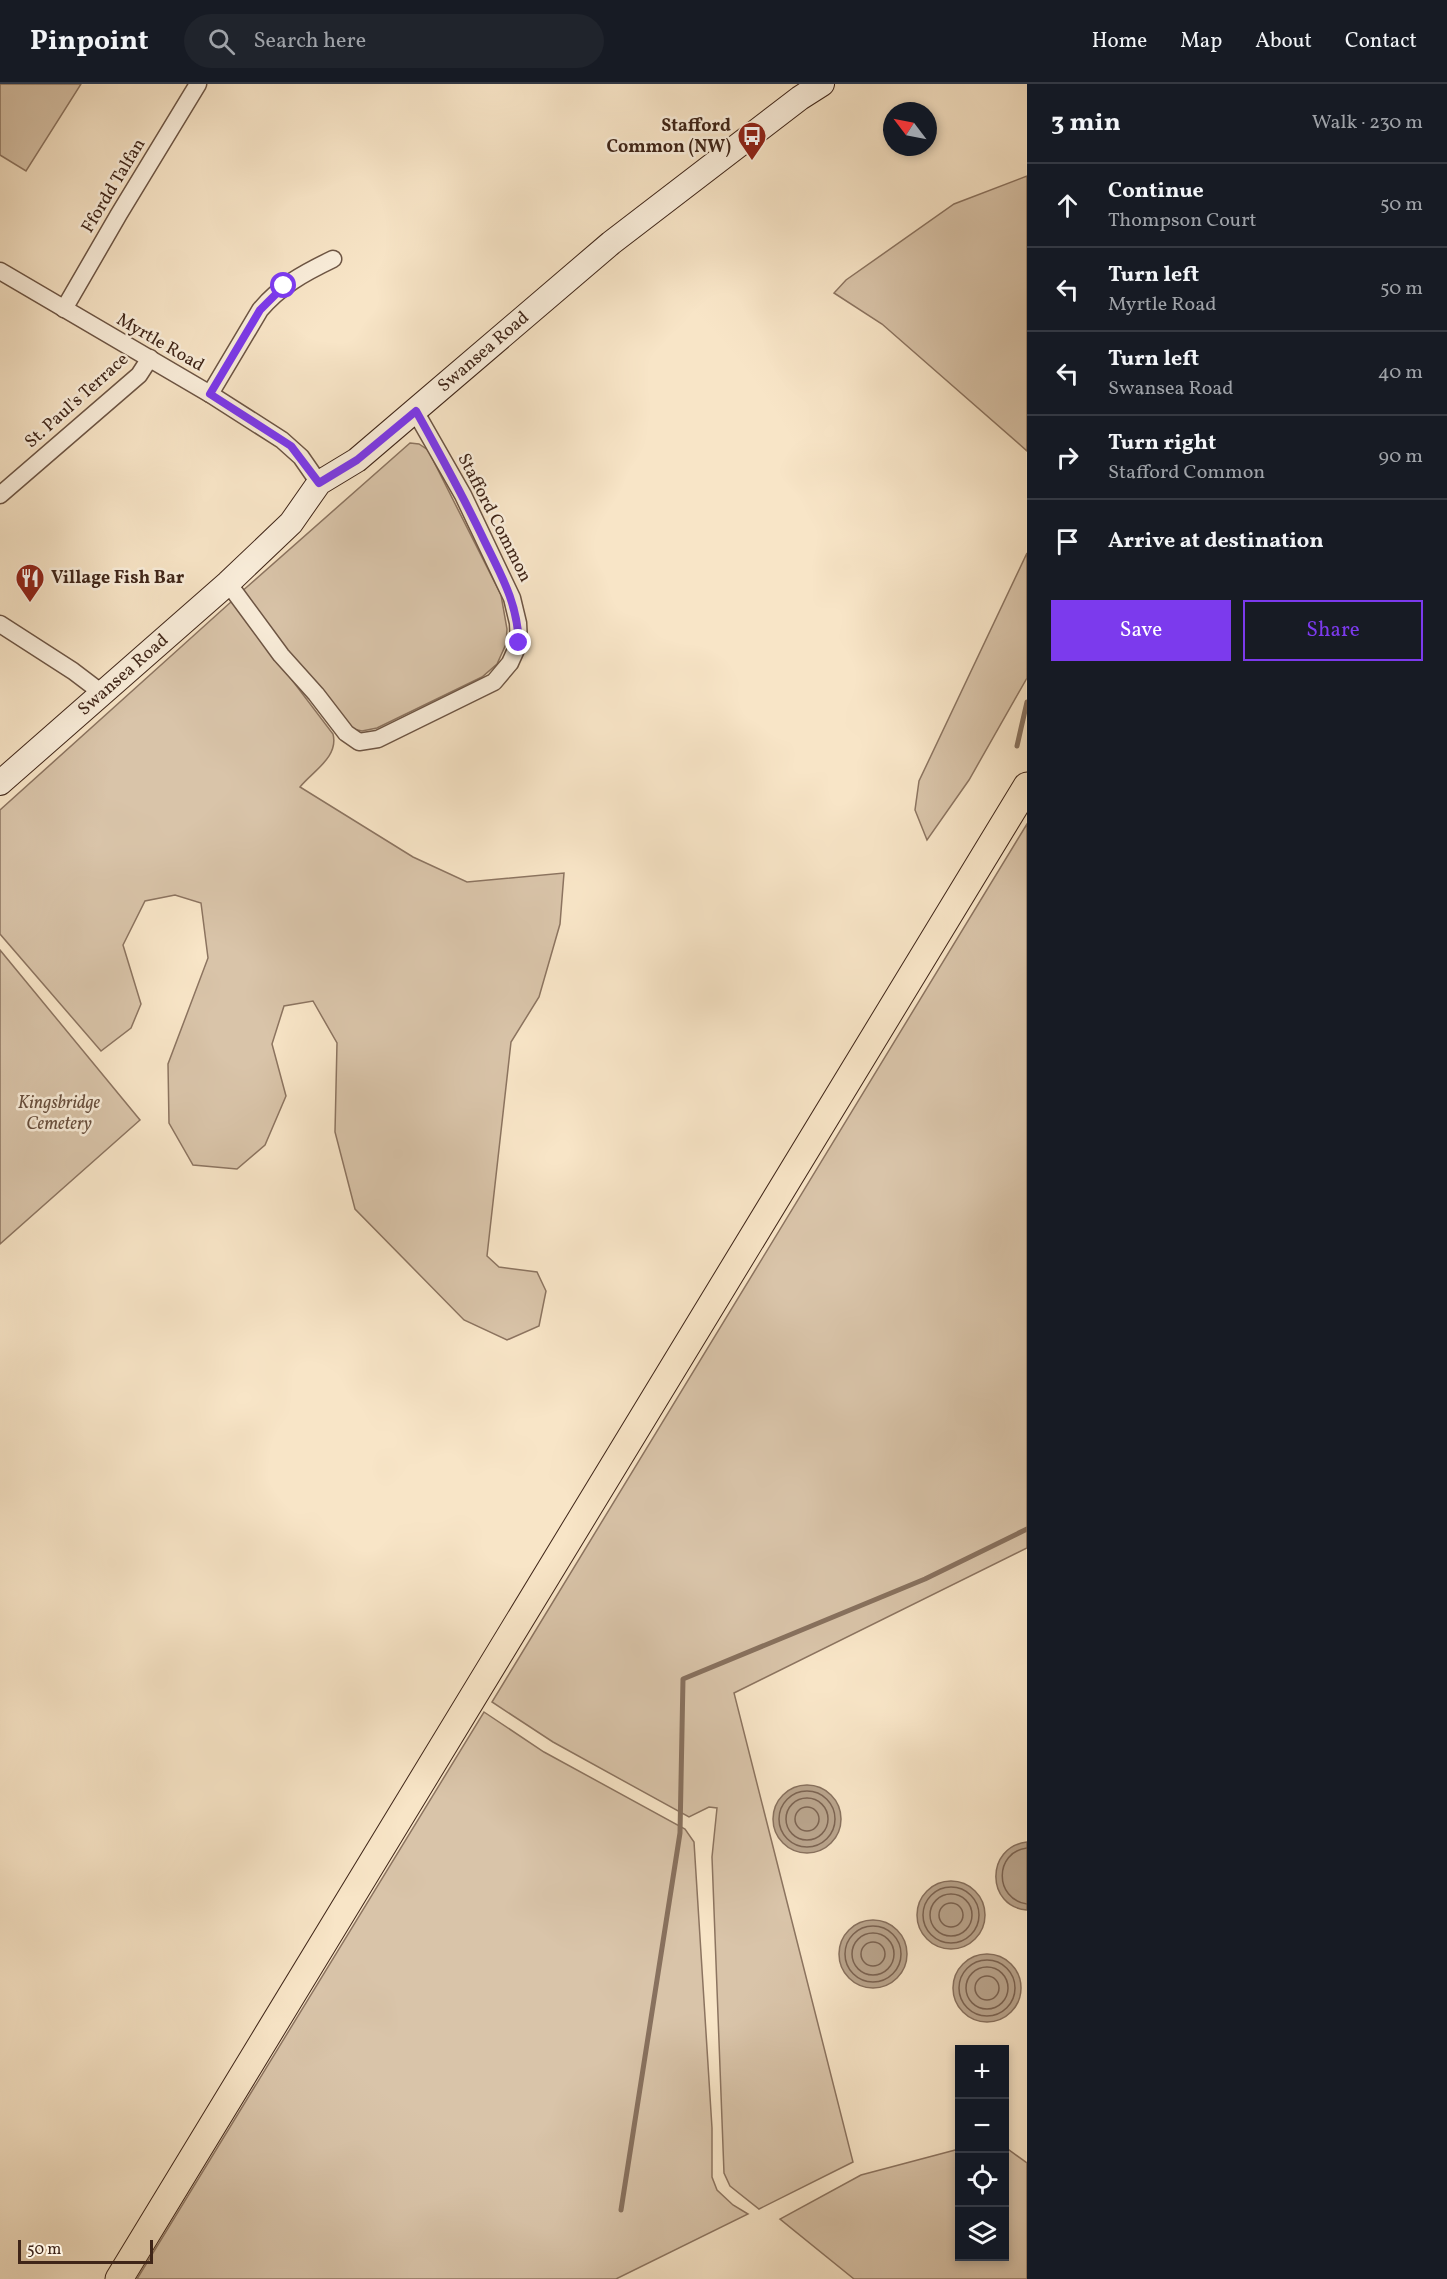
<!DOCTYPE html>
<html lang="en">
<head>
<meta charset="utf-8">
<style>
	:root { --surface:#171b24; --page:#20242c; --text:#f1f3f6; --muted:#9ea1a6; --line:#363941; --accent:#7c3aed }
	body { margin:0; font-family:Vollkorn,serif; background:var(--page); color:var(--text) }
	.controls { position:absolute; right:18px; bottom:18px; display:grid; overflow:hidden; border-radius:0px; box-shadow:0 3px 9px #0003 }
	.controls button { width:54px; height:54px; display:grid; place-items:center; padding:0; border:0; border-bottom:2px solid var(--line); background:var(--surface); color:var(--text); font:30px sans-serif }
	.compass { position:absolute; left:883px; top:18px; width:54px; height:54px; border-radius:50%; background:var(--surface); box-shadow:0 3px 9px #0003; rotate:302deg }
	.scale { position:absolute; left:18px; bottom:15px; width:135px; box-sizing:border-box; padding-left:6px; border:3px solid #3f2518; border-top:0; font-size:16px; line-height:21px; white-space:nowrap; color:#3f2518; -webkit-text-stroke:4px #faeedb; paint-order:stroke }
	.stop { position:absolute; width:18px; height:18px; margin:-14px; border:4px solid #7c3aed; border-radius:50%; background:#fff }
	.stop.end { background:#7c3aed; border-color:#fff; box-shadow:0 2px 6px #0008 }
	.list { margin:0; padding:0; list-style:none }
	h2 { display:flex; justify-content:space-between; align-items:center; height:78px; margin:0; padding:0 24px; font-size:26px }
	h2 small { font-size:20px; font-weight:400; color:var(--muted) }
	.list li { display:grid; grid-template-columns:39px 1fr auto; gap:18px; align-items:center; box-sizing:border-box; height:84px; padding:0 24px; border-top:2px solid var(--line) }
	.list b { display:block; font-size:22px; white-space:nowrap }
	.list p { margin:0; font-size:20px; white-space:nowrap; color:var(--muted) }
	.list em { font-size:20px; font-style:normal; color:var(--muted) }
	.actions { display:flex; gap:12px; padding:18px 24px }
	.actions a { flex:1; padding:14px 0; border:2px solid var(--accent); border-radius:0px; text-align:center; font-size:21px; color:var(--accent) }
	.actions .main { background:var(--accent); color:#fff }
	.icon { flex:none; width:33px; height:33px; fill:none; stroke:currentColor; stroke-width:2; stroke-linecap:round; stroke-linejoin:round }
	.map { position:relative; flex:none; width:1027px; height:2195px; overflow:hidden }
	header { display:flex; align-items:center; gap:36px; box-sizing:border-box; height:84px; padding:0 30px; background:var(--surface); border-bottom:2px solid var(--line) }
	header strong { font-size:28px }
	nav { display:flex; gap:33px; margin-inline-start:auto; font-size:21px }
	.search { width:420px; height:54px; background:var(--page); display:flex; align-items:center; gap:15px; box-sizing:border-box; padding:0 21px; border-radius:33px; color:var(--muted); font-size:22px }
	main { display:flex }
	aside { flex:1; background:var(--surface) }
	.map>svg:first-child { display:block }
</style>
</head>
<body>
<header>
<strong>Pinpoint</strong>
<div class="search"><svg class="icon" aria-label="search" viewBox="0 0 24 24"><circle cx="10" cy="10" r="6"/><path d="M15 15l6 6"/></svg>Search here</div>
<nav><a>Home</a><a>Map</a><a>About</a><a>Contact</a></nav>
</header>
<main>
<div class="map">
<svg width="1027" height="2195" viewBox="0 0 1027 2195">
	<rect width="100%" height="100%" fill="#f8e5c7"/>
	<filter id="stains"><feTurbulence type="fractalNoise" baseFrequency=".00333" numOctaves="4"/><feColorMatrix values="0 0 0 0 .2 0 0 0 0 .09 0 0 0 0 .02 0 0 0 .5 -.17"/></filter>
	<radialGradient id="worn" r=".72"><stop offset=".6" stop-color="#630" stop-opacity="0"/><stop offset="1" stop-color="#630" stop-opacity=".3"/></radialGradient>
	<!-- green -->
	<g fill="#d9c4a9" stroke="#8c7460" stroke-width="1.5">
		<polygon points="0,0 81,0 26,87 0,71"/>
		<polygon points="1027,92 1027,367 882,240 834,209 846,196 954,120"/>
		<polygon points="410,359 419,360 428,366 501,511 507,545 506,560 497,580 482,593 377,644 362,647 349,644 240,509"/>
		<polygon points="1027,469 1027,594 969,696 927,756 915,726 919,697"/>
		<path d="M232,517l101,133c6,23 -20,37 -33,53l113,70 54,25 97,-9 -4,51 -21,73 -28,45 -24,214 12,11 38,5 9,19 -7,35 -32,14 -43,-20 -109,-111 -20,-77 2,-89 -24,-42 -29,5 -12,38 14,52 -21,49 -28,24 -44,-4 -24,-42 -1,-59 40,-106 -7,-55 -26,-8 -30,6 -22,44 18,59 -10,24 -30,23 -101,-117v-124z"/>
		<polygon points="1027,740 1027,1464 734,1609 853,2078 759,2125 730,2102 724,2089 712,1773 717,1724 709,1723 689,1733 553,1658 492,1618"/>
		<polygon points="0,866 140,1036 0,1160"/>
		<polygon points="484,1628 544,1668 685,1745 694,1758 712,2044 712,2093 717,2106 733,2121 748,2130 616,2195 137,2195"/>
		<polygon points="1005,2063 1027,2079 1027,2195 854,2195 780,2135 861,2091 959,2065 960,2172 1004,2172"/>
	</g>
	<!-- water -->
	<g fill="#b9a48c" stroke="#88715e" stroke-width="1.5">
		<circle cx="807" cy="1735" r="34"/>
		<path d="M1027,1758v68c-41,-3 -42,-63 0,-68z"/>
		<circle cx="951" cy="1831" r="34"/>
		<circle cx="873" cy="1870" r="34"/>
		<circle cx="987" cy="1904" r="34"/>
	</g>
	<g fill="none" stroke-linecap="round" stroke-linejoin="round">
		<!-- shore -->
		<g stroke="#7c6452" stroke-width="1.5">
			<circle cx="807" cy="1735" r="28"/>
			<circle cx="807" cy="1735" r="21"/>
			<circle cx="807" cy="1735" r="12"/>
			<path d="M1027,1764c-33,4 -33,51 0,56"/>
			<circle cx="951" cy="1831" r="28"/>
			<circle cx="951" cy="1831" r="21"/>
			<circle cx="951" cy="1831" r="12"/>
			<circle cx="873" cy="1870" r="28"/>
			<circle cx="873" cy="1870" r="21"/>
			<circle cx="873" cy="1870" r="12"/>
			<circle cx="987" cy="1904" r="28"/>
			<circle cx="987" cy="1904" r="21"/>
			<circle cx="987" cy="1904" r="12"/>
		</g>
		<!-- stream -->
		<g stroke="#88715e" stroke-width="5">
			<polyline points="1017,662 1027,618"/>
			<polyline points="621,2126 680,1749 683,1595 925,1495 1027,1445"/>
		</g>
		<!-- street casing -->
		<g stroke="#6d5544" stroke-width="19">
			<g id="street">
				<polyline points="0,187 210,310 282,356 301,373 319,399"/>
				<polyline points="64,225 119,130 198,0"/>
				<path d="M210,310l50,-84c20,-24 44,-37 73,-51"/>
				<polyline points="0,411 139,291 150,274"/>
				<polyline points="228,499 281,571 316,610 346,649 359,658 378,655 494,598 510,579 519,559 518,539 512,514 463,411 415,327"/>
				<polyline points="0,540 73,587 102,609"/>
			</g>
		</g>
		<!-- secondary casing -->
		<g stroke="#3f2518" stroke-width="26">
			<g id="secondary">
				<path id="s1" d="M0,699l228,-200 63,-60 28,-40 38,-23 254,-217 189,-145 22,-14"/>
			</g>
		</g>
		<!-- primary casing -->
		<g stroke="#3f2518" stroke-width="29">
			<polyline id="primary" points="119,2195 1027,702"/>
		</g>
		<!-- street -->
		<use href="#street" stroke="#faeedb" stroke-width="16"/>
		<!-- secondary -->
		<use href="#secondary" stroke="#faeedb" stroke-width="24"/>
		<!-- primary -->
		<use href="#primary" stroke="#f8e5c7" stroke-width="27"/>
	</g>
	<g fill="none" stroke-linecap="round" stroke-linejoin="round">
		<!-- route -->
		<path stroke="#7c3aed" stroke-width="8" d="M284,202l-24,24 -50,84 81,52 28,37 38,-23 59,-49c24,43 47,85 68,129 18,37 33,62 35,103"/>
	</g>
	<!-- icons -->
	<defs>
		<g id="bus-pin" transform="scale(1.5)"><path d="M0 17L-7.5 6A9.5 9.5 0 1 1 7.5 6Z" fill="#8f2418" stroke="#faeedb"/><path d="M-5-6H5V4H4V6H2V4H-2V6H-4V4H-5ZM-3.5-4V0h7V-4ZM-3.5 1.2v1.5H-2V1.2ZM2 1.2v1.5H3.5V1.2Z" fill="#fff"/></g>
		<g id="restaurant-pin" transform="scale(1.5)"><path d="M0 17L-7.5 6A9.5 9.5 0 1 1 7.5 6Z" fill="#8f2418" stroke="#faeedb"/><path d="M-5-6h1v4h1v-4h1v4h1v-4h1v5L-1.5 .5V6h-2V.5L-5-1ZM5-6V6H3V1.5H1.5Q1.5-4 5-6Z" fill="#fff"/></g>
	</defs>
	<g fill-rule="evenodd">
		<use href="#bus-pin" x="752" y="52"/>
		<use href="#restaurant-pin" x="30" y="494"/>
	</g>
	<g text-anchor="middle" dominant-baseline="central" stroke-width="5" stroke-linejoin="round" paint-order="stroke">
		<!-- poi labels -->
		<g font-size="18" font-weight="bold" fill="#3f2518" stroke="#faeedb" text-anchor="end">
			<text x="731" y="42">Stafford<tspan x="731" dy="21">Common (NW)</tspan></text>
			<text x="51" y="494" text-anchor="start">Village Fish Bar</text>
		</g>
		<!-- street labels -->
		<g font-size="18" fill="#3f2518" stroke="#faeedb">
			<text transform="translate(114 102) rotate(-59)">Ffordd Talfan</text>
			<text transform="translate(160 259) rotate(30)">Myrtle Road</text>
			<text stroke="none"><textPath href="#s1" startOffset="650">Swansea Road</textPath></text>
			<text transform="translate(77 317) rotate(-42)">St. Paul's Terrace</text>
			<text transform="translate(494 434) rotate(63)">Stafford Common</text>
			<text stroke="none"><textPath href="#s1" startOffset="164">Swansea Road</textPath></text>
		</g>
		<!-- park labels -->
		<g font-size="18" font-style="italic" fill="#664d3c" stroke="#faeedb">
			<text x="59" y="1019">Kingsbridge<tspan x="59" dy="21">Cemetery</tspan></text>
		</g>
	</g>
	<rect width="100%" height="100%" filter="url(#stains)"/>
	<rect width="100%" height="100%" fill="url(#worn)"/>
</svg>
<div class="controls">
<button>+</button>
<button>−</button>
<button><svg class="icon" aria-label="locate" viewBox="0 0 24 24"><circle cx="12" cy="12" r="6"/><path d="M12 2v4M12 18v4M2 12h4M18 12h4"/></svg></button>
<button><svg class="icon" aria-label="layers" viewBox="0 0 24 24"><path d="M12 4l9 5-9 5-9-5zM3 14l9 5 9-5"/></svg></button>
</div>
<svg class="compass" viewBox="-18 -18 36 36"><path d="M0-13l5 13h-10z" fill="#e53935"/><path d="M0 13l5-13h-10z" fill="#9ea1a6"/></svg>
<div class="scale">50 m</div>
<div class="stop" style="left:284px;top:202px"></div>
<div class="stop end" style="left:519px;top:559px"></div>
</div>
<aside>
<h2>3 min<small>Walk · 230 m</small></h2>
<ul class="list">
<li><svg class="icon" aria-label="ahead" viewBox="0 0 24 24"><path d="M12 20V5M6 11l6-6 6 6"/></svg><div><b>Continue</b><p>Thompson Court</p></div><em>50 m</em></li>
<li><svg class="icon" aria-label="left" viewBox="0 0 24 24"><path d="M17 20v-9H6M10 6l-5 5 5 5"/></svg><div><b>Turn left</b><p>Myrtle Road</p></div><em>50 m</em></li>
<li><svg class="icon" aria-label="left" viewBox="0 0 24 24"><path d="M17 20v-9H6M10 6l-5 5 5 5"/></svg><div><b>Turn left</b><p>Swansea Road</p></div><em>40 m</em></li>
<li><svg class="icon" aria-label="right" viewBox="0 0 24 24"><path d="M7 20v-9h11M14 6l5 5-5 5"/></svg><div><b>Turn right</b><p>Stafford Common</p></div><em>90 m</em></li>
<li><svg class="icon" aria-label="arrive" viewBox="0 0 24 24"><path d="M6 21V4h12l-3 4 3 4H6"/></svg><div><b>Arrive at destination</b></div></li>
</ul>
<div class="actions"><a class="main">Save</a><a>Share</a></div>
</aside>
</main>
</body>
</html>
